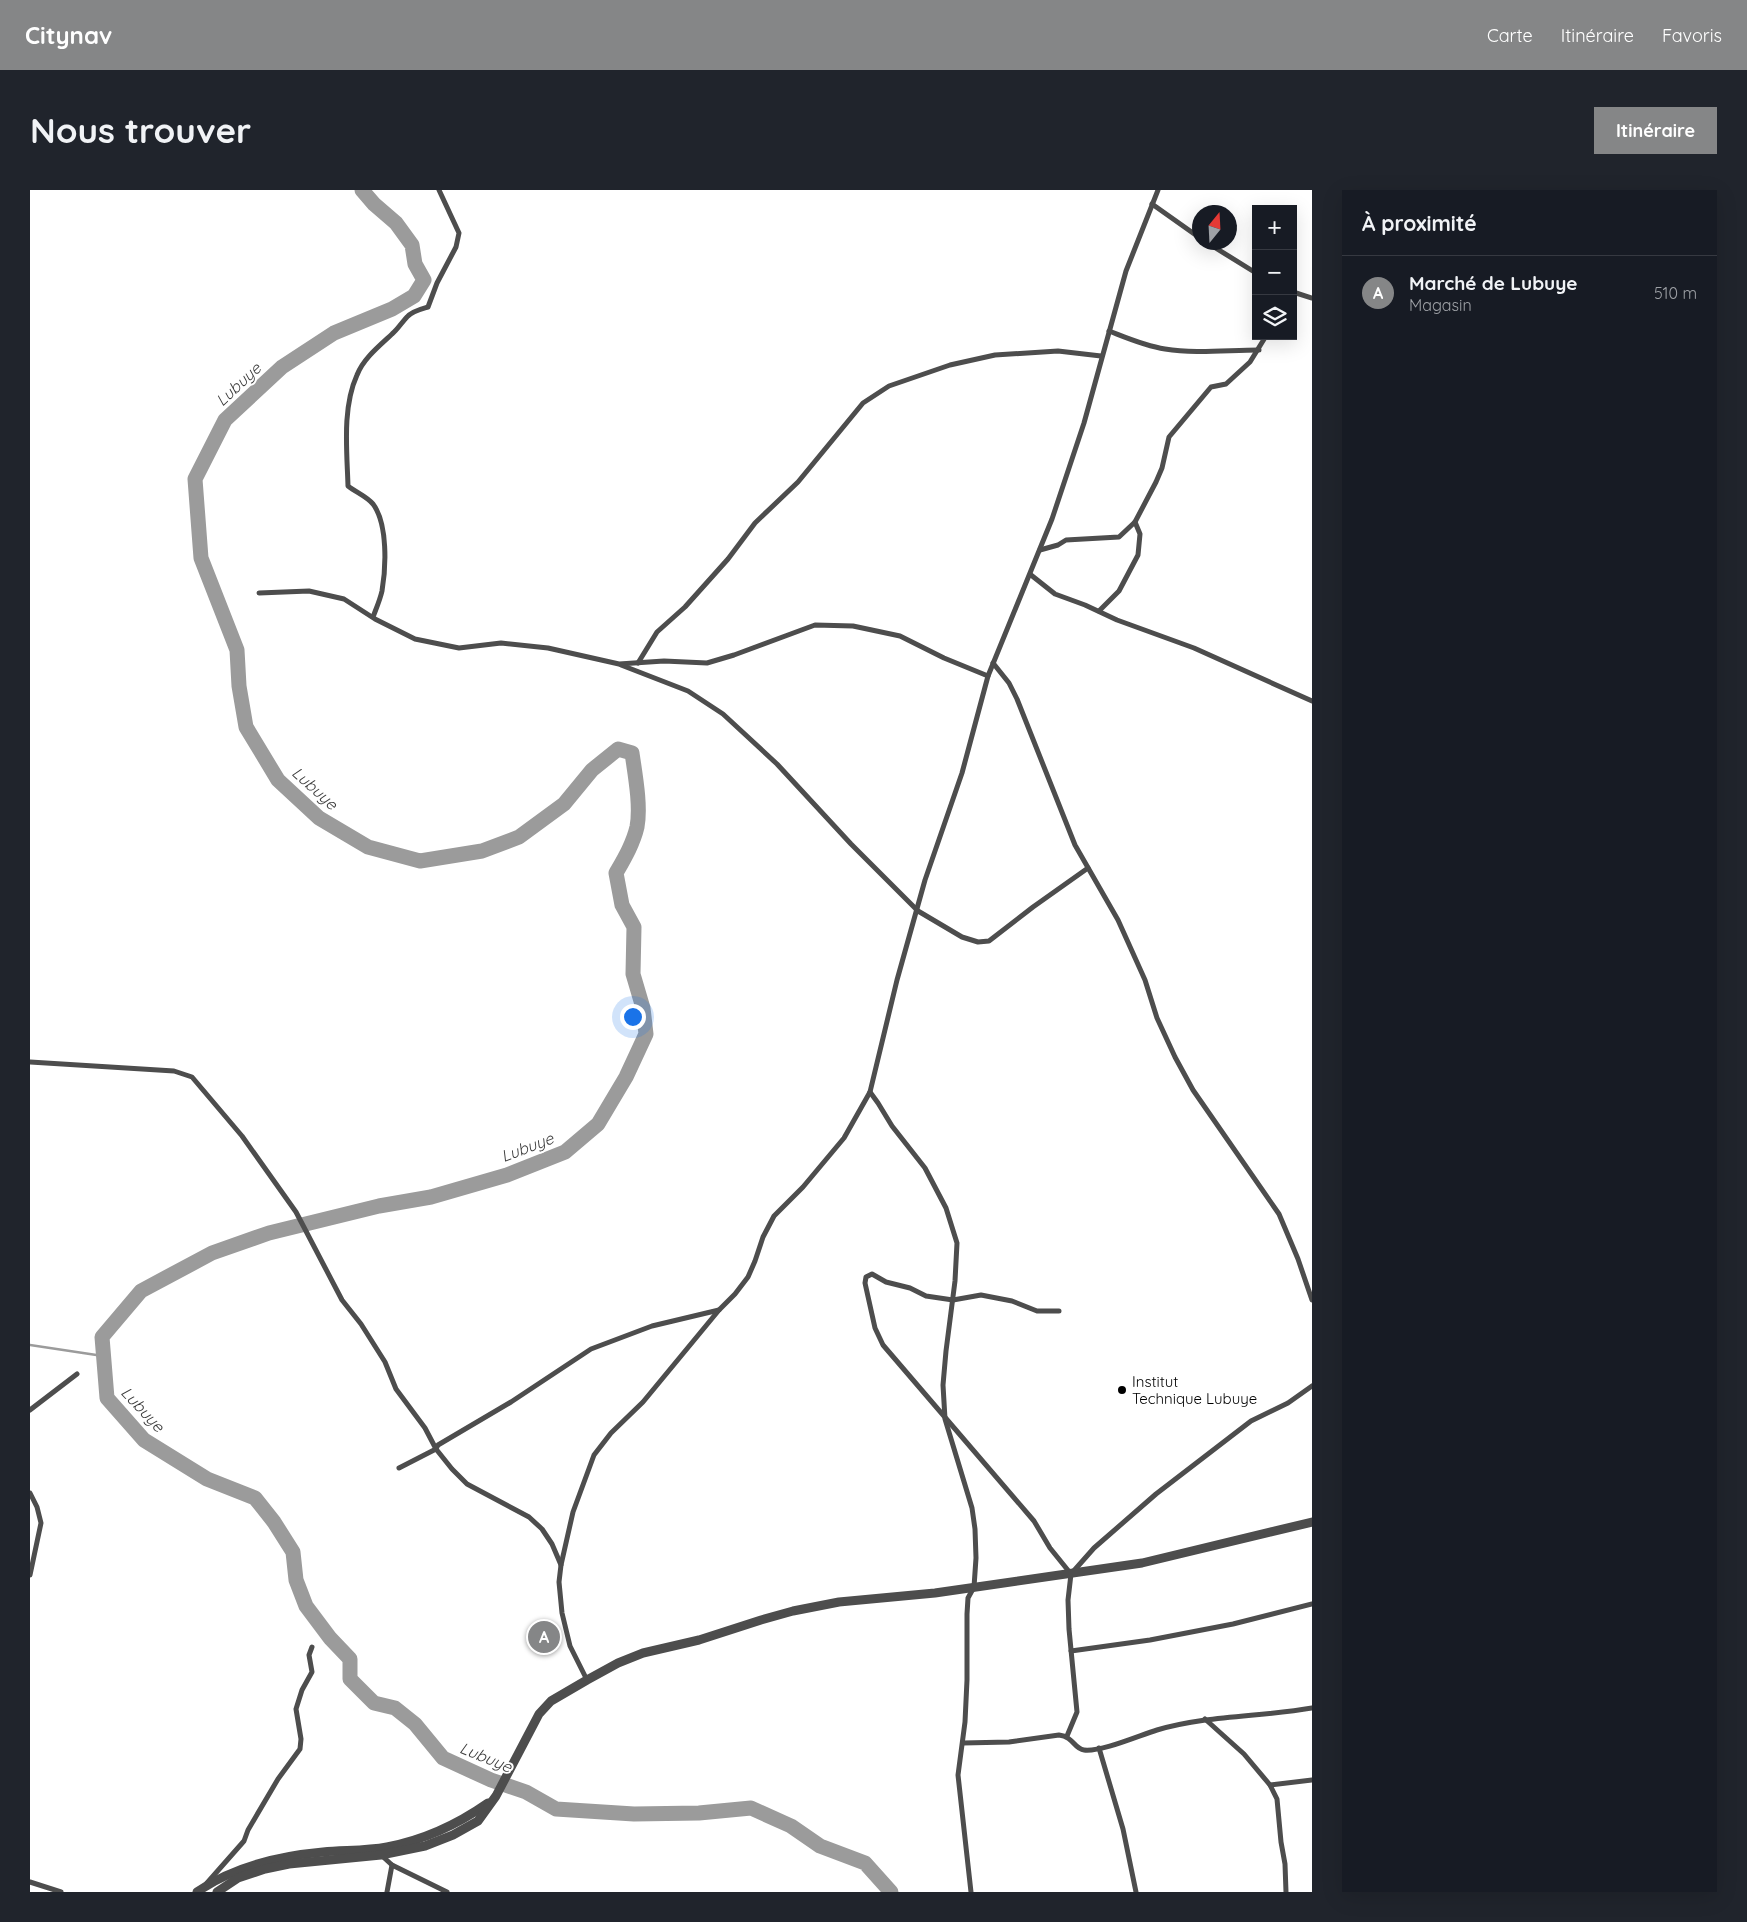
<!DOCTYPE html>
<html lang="fr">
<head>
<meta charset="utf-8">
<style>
	:root { --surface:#171b24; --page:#20242c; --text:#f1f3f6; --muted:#9ea1a6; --line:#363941; --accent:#858687 }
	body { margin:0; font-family:Quicksand,sans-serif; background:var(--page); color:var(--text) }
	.controls { position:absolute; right:15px; top:15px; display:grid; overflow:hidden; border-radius:0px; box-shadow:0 5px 20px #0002 }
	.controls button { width:45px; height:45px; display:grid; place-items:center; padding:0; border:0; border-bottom:1px solid var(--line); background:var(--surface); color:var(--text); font:25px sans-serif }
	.compass { position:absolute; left:1162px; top:15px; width:45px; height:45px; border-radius:50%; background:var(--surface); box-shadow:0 5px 20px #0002; rotate:18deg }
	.you { position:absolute; left:602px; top:826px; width:18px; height:18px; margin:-12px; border:4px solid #fff; border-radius:50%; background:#1a73e8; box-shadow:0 0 0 8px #1a73e833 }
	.badge { display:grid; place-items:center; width:32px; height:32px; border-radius:50%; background:var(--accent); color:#fff; font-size:16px; font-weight:700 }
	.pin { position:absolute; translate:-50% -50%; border:2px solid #fff; box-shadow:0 1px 5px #0006 }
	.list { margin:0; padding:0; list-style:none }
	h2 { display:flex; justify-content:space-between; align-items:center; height:65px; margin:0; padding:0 20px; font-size:21px }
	h2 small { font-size:16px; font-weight:400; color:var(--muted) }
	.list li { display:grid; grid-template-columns:32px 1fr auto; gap:15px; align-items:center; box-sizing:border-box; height:75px; padding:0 20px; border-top:1px solid var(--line) }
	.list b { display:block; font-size:19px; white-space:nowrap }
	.list p { margin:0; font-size:16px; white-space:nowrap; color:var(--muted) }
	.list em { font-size:16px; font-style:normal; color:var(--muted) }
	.icon { flex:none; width:28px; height:28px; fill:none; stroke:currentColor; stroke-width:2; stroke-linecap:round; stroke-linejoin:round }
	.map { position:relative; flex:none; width:1282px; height:1702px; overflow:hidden; border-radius:0px }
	header { display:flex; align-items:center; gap:30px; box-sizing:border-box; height:70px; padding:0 25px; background:var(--accent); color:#fff }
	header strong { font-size:24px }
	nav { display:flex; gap:28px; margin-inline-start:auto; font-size:18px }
	.intro { display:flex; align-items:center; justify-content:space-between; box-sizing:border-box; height:120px; padding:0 30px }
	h1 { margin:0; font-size:35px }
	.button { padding:12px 22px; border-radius:0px; background:var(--accent); color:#fff; font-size:18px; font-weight:700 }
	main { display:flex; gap:30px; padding:0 30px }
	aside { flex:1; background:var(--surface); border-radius:0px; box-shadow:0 5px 20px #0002 }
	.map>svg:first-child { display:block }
</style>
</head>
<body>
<header>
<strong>Citynav</strong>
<nav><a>Carte</a><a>Itinéraire</a><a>Favoris</a></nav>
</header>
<div class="intro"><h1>Nous trouver</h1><a class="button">Itinéraire</a></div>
<main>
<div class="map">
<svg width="1282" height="1702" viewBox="0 0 1282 1702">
	<rect width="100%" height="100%" fill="#fff"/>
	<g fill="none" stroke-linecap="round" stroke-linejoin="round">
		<!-- stream -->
		<polyline stroke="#9b9b9b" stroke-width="2.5" points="0,1155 73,1166"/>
		<!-- river -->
		<path stroke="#9b9b9b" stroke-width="15" d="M332,0l12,14 22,19 16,22 3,19 9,16 -10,16 -22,13 -58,24 -52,34 -57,53 -30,59 6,79 36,92 2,36 7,41 32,53 41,38 49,29 52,14 62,-10 37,-14 45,-33 28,-34 26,-21 14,4c3,21 9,53 5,74 -4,17 -13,32 -21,46l6,32 12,22 -1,47 10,34 3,26 -20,43 -28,47 -33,28 -58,23 -76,22 -52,9 -110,27 -57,20 -71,38 -39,46 5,61 37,42 63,39 48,19 19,24 19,30 3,28 10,26 24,32 20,21v20l24,24 21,5 20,16 28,34 48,22 35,12 30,17 78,5 65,-1 52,-5 40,18 29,20 45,17 26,29"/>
		<!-- minor -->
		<g stroke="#4d4d4d" stroke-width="5">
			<polyline points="1122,14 1170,48"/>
			<polyline points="1176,52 1226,83"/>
			<polyline points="1263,102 1282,108"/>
			<path d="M1079,141c18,7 36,15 56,18 30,5 63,1 94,1"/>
			<polyline points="1010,360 1028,355 1036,350 1089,347 1105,332 1126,292 1132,278 1139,247 1181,197 1196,194 1220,172 1236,146"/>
			<polyline points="1001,385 1025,404 1055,415 1087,430 1164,458 1282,511"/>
			<polyline points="229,403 279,401 314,409 345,429 385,449 429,458 471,453 518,458 589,474 634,471 677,473 704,465 785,435 823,436 870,446 914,468 958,486"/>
			<polyline points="1069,421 1089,401 1108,365 1110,344 1105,332"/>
			<path d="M343,427c3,-8 7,-17 9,-26 4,-23 6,-67 -9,-87 -7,-8 -16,-11 -25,-18 -1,-35 -6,-78 9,-111 6,-16 22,-29 35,-41 6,-5 10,-12 15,-17 5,-6 14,-8 21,-10l9,-24 19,-36 3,-14 -20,-43"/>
			<polyline points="608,473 627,442 655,417 698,369 725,333 768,292 833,213 859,196 920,175 965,165 1028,161 1071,166"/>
			<polyline points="963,473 979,493 987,509 1045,655 1088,730 1115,790 1127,828 1145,867 1163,900 1249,1024 1268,1069 1282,1110"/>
			<polyline points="591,475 658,501 693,524 747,574 821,654 888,721 932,747 948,752 959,751 1003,717 1058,678"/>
			<polyline points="0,872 144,881 162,887 212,946 266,1022 312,1110 331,1134 355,1172 366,1199 395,1238 406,1259 422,1279 437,1294 499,1327 512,1339 522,1354 531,1375 529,1392 532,1423 540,1456 557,1490"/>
			<polyline points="840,902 848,913 862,936 895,978 916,1018 927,1053 925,1091 916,1161 913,1195 915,1229 942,1318 945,1339 946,1368 944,1397 938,1408 937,1424 937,1490 935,1532 928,1585 941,1702"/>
			<polyline points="1029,1121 1007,1121 982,1111 951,1105 923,1110 896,1106 880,1098 856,1092 842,1084 836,1087 835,1093 845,1138 853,1155 1004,1331 1020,1358 1041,1384 1064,1358 1126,1304 1221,1231 1258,1213 1282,1196"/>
			<polyline points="0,1220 47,1184"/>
			<polyline points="369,1278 406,1259 408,1255 481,1212 561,1159 622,1136 689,1120"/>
			<polyline points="0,1303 7,1317 11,1333 0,1385"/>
			<polyline points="531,1375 543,1322 564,1265 581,1243 613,1212 689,1120 705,1104 718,1087 725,1071 733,1047 744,1026 773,997 814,948 840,902 867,790 895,690 932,583 958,486 1022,329 1054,233 1096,81 1128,0"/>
			<polyline points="1041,1461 1120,1450 1203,1434 1282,1414"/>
			<polyline points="1175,1529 1214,1564 1240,1595 1247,1609 1251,1652 1255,1674 1256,1702"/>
			<polyline points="1037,1546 1047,1522 1039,1439 1038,1410 1041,1384"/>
			<path d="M933,1553l46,-1 50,-7c15,2 15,14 25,15 18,2 56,-15 73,-20 51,-15 104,-13 155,-22"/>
			<polyline points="1069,1558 1093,1639 1106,1702"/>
			<polyline points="1240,1595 1282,1590"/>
			<polyline points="350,1664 362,1675 417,1702"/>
			<polyline points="0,1692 31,1702"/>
			<polyline points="177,1693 214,1651 218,1640 248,1589 270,1559 271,1549 266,1519 272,1500 282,1482 279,1465 282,1457"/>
			<polyline points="357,1702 362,1675"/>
		</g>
		<!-- tertiary -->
		<g stroke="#4d4d4d" stroke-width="9">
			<path d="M167,1702c37,-26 82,-36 126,-40 21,-2 43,-1 64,-5 37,-7 71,-23 101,-44"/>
			<polyline points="187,1702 208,1688 235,1679 259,1674 351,1665 395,1656 423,1645 448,1631 466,1606 509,1524 521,1511 557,1490 588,1473 613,1463 669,1450 731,1430 763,1421 809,1412 905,1403 1112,1373 1282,1332"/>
		</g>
	</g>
	<!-- markers -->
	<circle fill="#000" stroke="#fff" stroke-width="2" cx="1092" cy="1200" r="5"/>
	<g text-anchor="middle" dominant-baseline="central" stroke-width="4" stroke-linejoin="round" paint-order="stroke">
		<!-- poi labels -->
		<g font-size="15" fill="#000" stroke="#fff" text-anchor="start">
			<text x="1102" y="1191">Institut<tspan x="1102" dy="17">Technique Lubuye</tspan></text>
		</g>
		<!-- water labels -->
		<g font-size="16" font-style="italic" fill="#3c3c3c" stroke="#fff">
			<text transform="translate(208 194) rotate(-43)">Lubuye</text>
			<text transform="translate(285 598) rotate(42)">Lubuye</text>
			<text transform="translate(497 957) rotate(-21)">Lubuye</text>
			<text transform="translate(113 1219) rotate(47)">Lubuye</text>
			<text transform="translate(456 1567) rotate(22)">Lubuye</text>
		</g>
	</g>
</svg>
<div class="controls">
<button>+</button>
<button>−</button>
<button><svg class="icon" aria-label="layers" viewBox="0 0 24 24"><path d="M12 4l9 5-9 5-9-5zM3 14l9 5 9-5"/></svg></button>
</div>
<svg class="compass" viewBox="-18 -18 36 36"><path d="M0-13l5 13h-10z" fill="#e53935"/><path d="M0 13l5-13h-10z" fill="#9ea1a6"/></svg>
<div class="you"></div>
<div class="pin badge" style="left:514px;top:1447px">A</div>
</div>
<aside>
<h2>À proximité<small></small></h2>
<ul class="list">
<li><span class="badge">A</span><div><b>Marché de Lubuye</b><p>Magasin</p></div><em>510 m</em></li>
</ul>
</aside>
</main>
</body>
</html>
